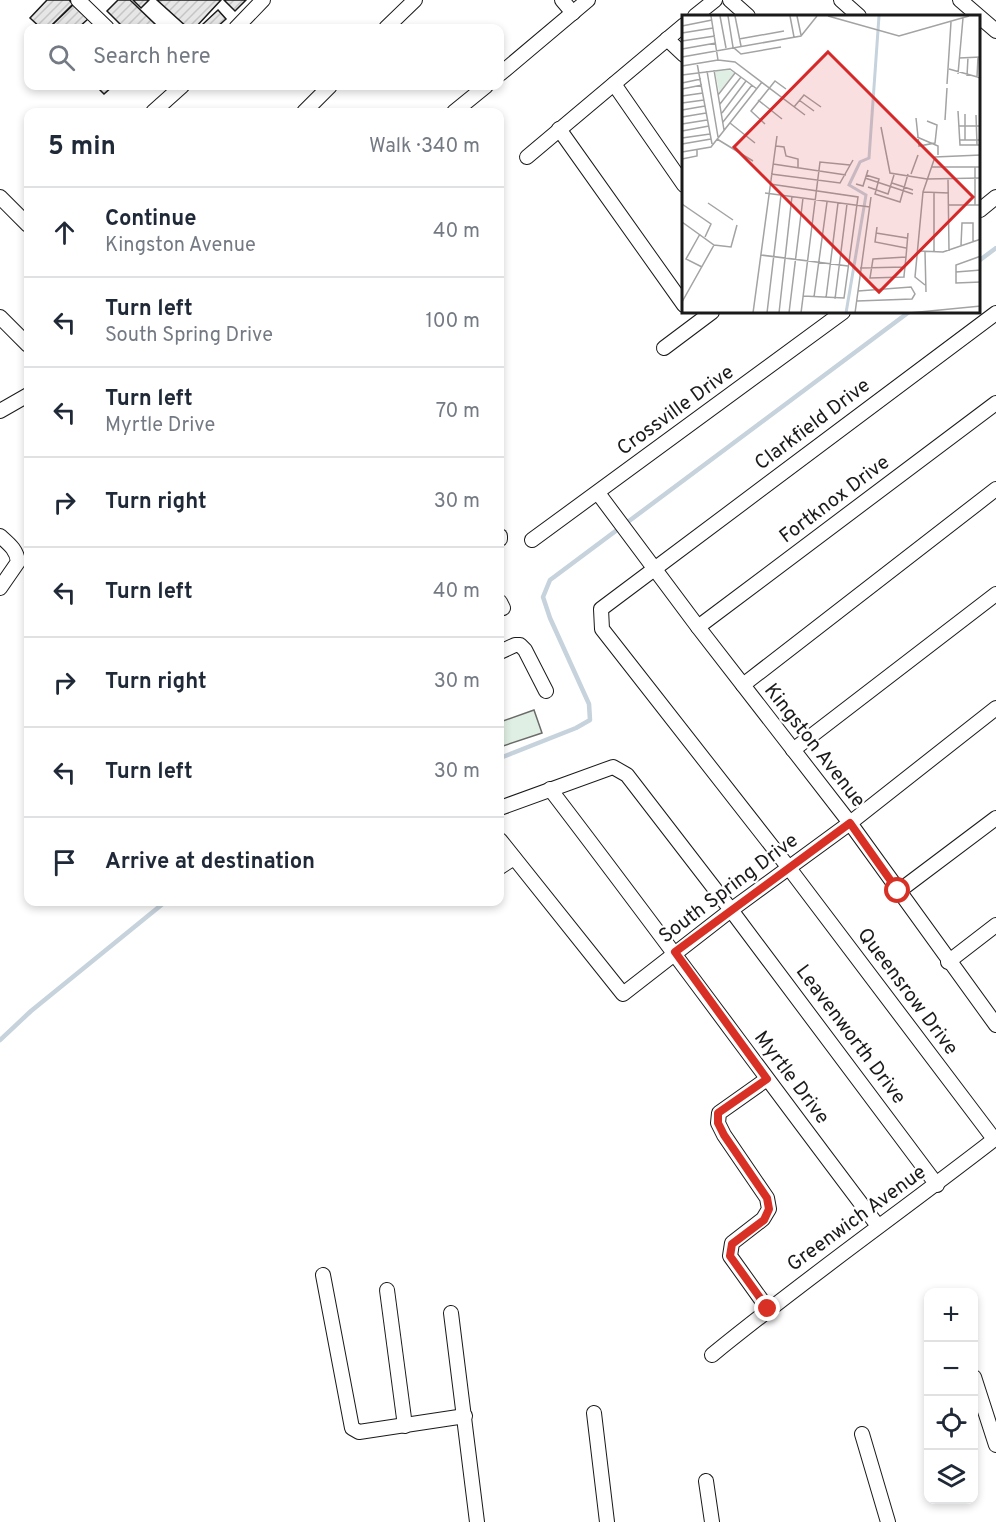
<!DOCTYPE html>
<html lang="en">
<head>
<meta charset="utf-8">
<style>
	:root { --surface:#fff; --page:#f2f2f3; --text:#1f2937; --muted:#747a83; --line:#e0e1e3 }
	body { margin:0; font-family:Overpass,sans-serif; background:var(--page); color:var(--text) }
	.controls { position:absolute; right:18px; bottom:18px; display:grid; overflow:hidden; border-radius:12px; box-shadow:0 3px 9px #0003 }
	.controls button { width:54px; height:54px; display:grid; place-items:center; padding:0; border:0; border-bottom:2px solid var(--line); background:var(--surface); color:var(--text); font:30px sans-serif }
	.stop { position:absolute; width:18px; height:18px; margin:-14px; border:4px solid #d93025; border-radius:50%; background:#fff }
	.stop.end { background:#d93025; border-color:#fff; box-shadow:0 2px 6px #0008 }
	.list { margin:0; padding:0; list-style:none }
	h2 { display:flex; justify-content:space-between; align-items:center; height:78px; margin:0; padding:0 24px; font-size:26px }
	h2 small { font-size:20px; font-weight:400; color:var(--muted) }
	.list li { display:grid; grid-template-columns:39px 1fr auto; gap:18px; align-items:center; box-sizing:border-box; height:90px; padding:0 24px; border-top:2px solid var(--line) }
	.list b { display:block; font-size:22px; white-space:nowrap }
	.list p { margin:0; font-size:20px; white-space:nowrap; color:var(--muted) }
	.list em { font-size:20px; font-style:normal; color:var(--muted) }
	.icon { flex:none; width:33px; height:33px; fill:none; stroke:currentColor; stroke-width:2; stroke-linecap:round; stroke-linejoin:round }
	.map { position:relative; flex:none; width:996px; height:1522px; overflow:hidden }
	.search { position:absolute; background:var(--surface); box-shadow:0 3px 9px #0003; left:24px; top:24px; width:480px; height:66px; display:flex; align-items:center; gap:15px; box-sizing:border-box; padding:0 21px; border-radius:12px; color:var(--muted); font-size:22px }
	.panel { position:absolute; background:var(--surface); box-shadow:0 3px 9px #0003; left:24px; top:108px; width:480px; height:798px; border-radius:12px }
	.map>svg:first-child { display:block }
</style>
</head>
<body>
<div class="map">
<svg width="996" height="1522" viewBox="0 0 996 1522">
	<defs>
		<pattern id="building-hatch" width="6" height="6" patternUnits="userSpaceOnUse" patternTransform="scale(1.5)"><rect width="6" height="6" fill="#e6e6e6"/><path d="M-1 1l2-2M0 6l6-6M5 7l2-2" fill="none" stroke="#c5c5c5"/></pattern>
	</defs>
	<rect width="100%" height="100%" fill="#fff"/>
	<!-- pitch -->
	<polygon fill="#e0efe3" stroke="#6a6a6a" stroke-width="1.5" points="534,710 542,733 500,747 500,722"/>
	<g fill="none" stroke-linecap="round" stroke-linejoin="round">
		<!-- stream -->
		<g stroke="#c6d2dc" stroke-width="4.5">
			<polyline points="980,260 996,248"/>
			<polyline points="500,758 576,728 590,720 589,704 550,618 543,597 550,580 909,312"/>
			<polyline points="0,1040 31,1011 165,902"/>
		</g>
	</g>
	<!-- building -->
	<g fill="url(#building-hatch)" stroke="#1a1a1a" stroke-width="1.5">
		<polygon points="47,0 69,0 73,4 49,28 41,28 30,18"/>
		<polygon points="118,0 130,0 156,25 152,28 124,28 107,11"/>
		<polygon points="133,0 149,0 141,8"/>
		<polygon points="157,0 221,0 195,28 188,28"/>
		<polygon points="224,0 246,0 235,11"/>
		<polygon points="74,4 88,19 78,28 49,28"/>
		<polygon points="218,10 226,19 216,28 206,28 203,24"/>
		<polygon points="96,86 113,86 104,94"/>
	</g>
	<g fill="none" stroke-linecap="round" stroke-linejoin="round">
		<!-- minor casing -->
		<g stroke="#1a1a1a" stroke-width="16">
			<g id="minor">
				<polyline points="78,0 107,28"/>
				<polyline points="562,0 573,13"/>
				<polyline points="730,0 748,16"/>
				<polyline points="841,0 859,16"/>
				<polyline points="960,0 996,31"/>
				<polyline points="695,16 715,0"/>
				<polyline points="236,28 263,0"/>
				<polyline points="386,28 415,0"/>
				<polyline points="667,39 684,55"/>
				<polyline points="500,74 588,0"/>
				<polyline points="614,84 684,185"/>
				<polyline points="153,112 182,86"/>
				<polyline points="304,112 330,86"/>
				<polyline points="454,112 486,86"/>
				<polyline points="559,129 684,305"/>
				<polyline points="527,157 684,25"/>
				<polyline points="0,197 28,225"/>
				<polyline points="980,210 996,197"/>
				<polyline points="0,317 28,345"/>
				<polyline points="664,348 712,312"/>
				<polyline points="0,411 28,395"/>
				<polyline points="598,493 698,627 850,823 996,1025"/>
				<path d="M0,536c9,8 17,14 18,26l-18,26"/>
				<polyline points="500,536 500,539"/>
				<polyline points="532,540 843,312"/>
				<polyline points="500,602 503,608"/>
				<polyline points="698,627 996,403"/>
				<polyline points="500,652 515,645 520,645 525,650 546,691"/>
				<polyline points="743,685 996,489"/>
				<polyline points="793,750 996,594"/>
				<path d="M550,789c111,145 218,292 328,437"/>
				<polyline points="500,808 613,767 627,775 731,910 937,1185"/>
				<polyline points="500,840 623,994 731,910 850,823 996,708"/>
				<polyline points="500,867 514,858"/>
				<polyline points="899,891 996,818"/>
				<polyline points="948,962 996,925"/>
				<polyline points="767,1079 719,1113 718,1123 724,1135 767,1198 769,1209 763,1219 732,1243 730,1256 768,1309"/>
				<polyline points="994,1139 789,868 602,629 601,609 996,313"/>
				<polyline points="323,1275 352,1428 359,1432 465,1416"/>
				<polyline points="387,1290 405,1426"/>
				<polyline points="451,1313 477,1522"/>
				<path d="M712,1355c93,-76 190,-144 284,-217"/>
				<polyline points="974,1377 996,1445"/>
				<polyline points="594,1413 607,1522"/>
				<polyline points="862,1434 888,1522"/>
				<polyline points="706,1481 712,1522"/>
			</g>
		</g>
		<!-- minor -->
		<use href="#minor" stroke="#fff" stroke-width="14"/>
	</g>
	<g fill="none" stroke-linecap="round" stroke-linejoin="round">
		<!-- route -->
		<polyline stroke="#d93025" stroke-width="8" points="768,1309 730,1256 732,1244 764,1220 769,1209 767,1198 724,1135 718,1123 718,1113 767,1079 675,952 850,823 898,891"/>
	</g>
	<g text-anchor="middle" dominant-baseline="central" stroke-width="4.5" stroke-linejoin="round" paint-order="stroke">
		<!-- street labels -->
		<g font-size="20" fill="#1a1a1a" stroke="#fff">
			<text transform="translate(676 411) rotate(-36)">Crossville Drive</text>
			<text transform="translate(813 425) rotate(-37)">Clarkfield Drive</text>
			<text transform="translate(835 500) rotate(-37)">Fortknox Drive</text>
			<text transform="translate(814 746) rotate(52)">Kingston Avenue</text>
			<text transform="translate(729 889) rotate(-37)">South Spring Drive</text>
			<text transform="translate(907 992) rotate(53)">Queensrow Drive</text>
			<text transform="translate(850 1035) rotate(53)">Leavenworth Drive</text>
			<text transform="translate(791 1078) rotate(53)">Myrtle Drive</text>
			<text transform="translate(857 1219) rotate(-36)">Greenwich Avenue</text>
		</g>
	</g>
	<!-- overview -->
	<g transform="translate(682 15)">
		<rect width="298" height="298" fill="#fff"/>
		<path d="M47,55l5,3 -15,19 -4,-21z" fill="#e0efe3"/>
		<path fill="none" stroke="#c6d2dc" stroke-width="3" d="M164,298l20,-118 -17,-10 11,-23 9,-4 10,-142"/>
		<path fill="none" stroke="#a3a3a3" stroke-width="1.5" d="M29,1l7,44M38,1l6,32M46,1l5,31 8,7 40,-7M53,1l6,30M108,1l4,21M115,1l4,19M146,1l71,20 70,-20M0,11l30,-6M0,18l31,-5M57,24l45,-8M0,26l33,-5M0,34l34,-6M0,42l119,-21 16,-20M277,43l22,-1M15,48l15,81M0,51l36,-6 17,2 70,53M267,54l32,9M32,55l10,60M25,56l11,66M276,59l5,-56M0,60l48,-6 27,20M285,61l1,-19M295,62l1,-20M0,68l19,-4M265,69l4,-62M0,74l20,-4M36,80l17,-22M0,81l21,-3M76,85l24,19M117,85l15,11M0,88l22,-3M38,89l21,-27M112,92l10,-12 17,12M0,95l23,-4M276,96l2,34h21M40,98l24,-32M283,99v26M294,100l1,30M0,102l24,-4M234,103l3,28 16,-3 2,-18 -10,-4M263,105l2,-32M41,107l29,-37M48,108l25,20M0,109l25,-4M83,109l-14,-13 24,-30 11,8M277,111h22M199,112l9,46 37,6 54,-1M0,116l27,-5M235,122l21,9v9M0,123l28,-4M35,124l36,22M277,125h22M0,129l29,-5M94,131l8,1 2,9 12,3v9M0,137l29,-5 51,-65M0,144l15,-3v-6M91,149l73,11M250,152h49M293,152v38M89,159l69,9 13,-23M229,159l7,-19M184,160l13,4 -4,15 25,8 8,-28M183,163l48,16M266,164l1,72M210,168l21,7M88,169l88,13 -14,101 -41,-2M174,169l7,2 5,-16M186,172l20,7 6,-19M241,177l26,1M83,178l105,14M252,178v59M26,188l25,17M0,189l29,20 -6,13M266,190h33M0,207l32,23 17,2 6,-22M195,212l-2,15 31,6M194,218l31,5M18,219l-14,25 16,8M279,230l1,-22h11v19M237,236l24,1 38,-13M243,237l1,40M79,240l87,11M299,241l-25,9v18l25,-1M224,242l-33,2 -3,19 34,-1v-1l2,-19 2,-24M178,253l45,-1M274,257l25,-2M243,270l-10,-8 8,-85 12,-35 46,-2M132,282l13,-95M144,283l12,-95M153,284l12,-95M175,286l55,-2 3,-5 -4,-7 -53,4M0,287l32,-57M71,298l24,-177M85,298l14,-118M97,298l13,-117M107,298l14,-115M119,298l19,-151 30,3M173,298l16,-116M227,298l72,-7"/>
		<path fill="#d62828" fill-opacity="0.15" stroke="#d62828" stroke-width="3" d="M146,37l145,145 -94,95 -145,-145z"/>
		<rect width="298" height="298" fill="none" stroke="#1a1a1a" stroke-width="3"/>
	</g>
</svg>
<div class="controls">
<button>+</button>
<button>−</button>
<button><svg class="icon" aria-label="locate" viewBox="0 0 24 24"><circle cx="12" cy="12" r="6"/><path d="M12 2v4M12 18v4M2 12h4M18 12h4"/></svg></button>
<button><svg class="icon" aria-label="layers" viewBox="0 0 24 24"><path d="M12 4l9 5-9 5-9-5zM3 14l9 5 9-5"/></svg></button>
</div>
<div class="stop" style="left:898px;top:891px"></div>
<div class="stop end" style="left:768px;top:1309px"></div>
<div class="search"><svg class="icon" aria-label="search" viewBox="0 0 24 24"><circle cx="10" cy="10" r="6"/><path d="M15 15l6 6"/></svg>Search here</div>
<section class="panel">
<h2>5 min<small>Walk · 340 m</small></h2>
<ul class="list">
<li><svg class="icon" aria-label="ahead" viewBox="0 0 24 24"><path d="M12 20V5M6 11l6-6 6 6"/></svg><div><b>Continue</b><p>Kingston Avenue</p></div><em>40 m</em></li>
<li><svg class="icon" aria-label="left" viewBox="0 0 24 24"><path d="M17 20v-9H6M10 6l-5 5 5 5"/></svg><div><b>Turn left</b><p>South Spring Drive</p></div><em>100 m</em></li>
<li><svg class="icon" aria-label="left" viewBox="0 0 24 24"><path d="M17 20v-9H6M10 6l-5 5 5 5"/></svg><div><b>Turn left</b><p>Myrtle Drive</p></div><em>70 m</em></li>
<li><svg class="icon" aria-label="right" viewBox="0 0 24 24"><path d="M7 20v-9h11M14 6l5 5-5 5"/></svg><div><b>Turn right</b></div><em>30 m</em></li>
<li><svg class="icon" aria-label="left" viewBox="0 0 24 24"><path d="M17 20v-9H6M10 6l-5 5 5 5"/></svg><div><b>Turn left</b></div><em>40 m</em></li>
<li><svg class="icon" aria-label="right" viewBox="0 0 24 24"><path d="M7 20v-9h11M14 6l5 5-5 5"/></svg><div><b>Turn right</b></div><em>30 m</em></li>
<li><svg class="icon" aria-label="left" viewBox="0 0 24 24"><path d="M17 20v-9H6M10 6l-5 5 5 5"/></svg><div><b>Turn left</b></div><em>30 m</em></li>
<li><svg class="icon" aria-label="arrive" viewBox="0 0 24 24"><path d="M6 21V4h12l-3 4 3 4H6"/></svg><div><b>Arrive at destination</b></div></li>
</ul>
</section>
</div>
</body>
</html>
